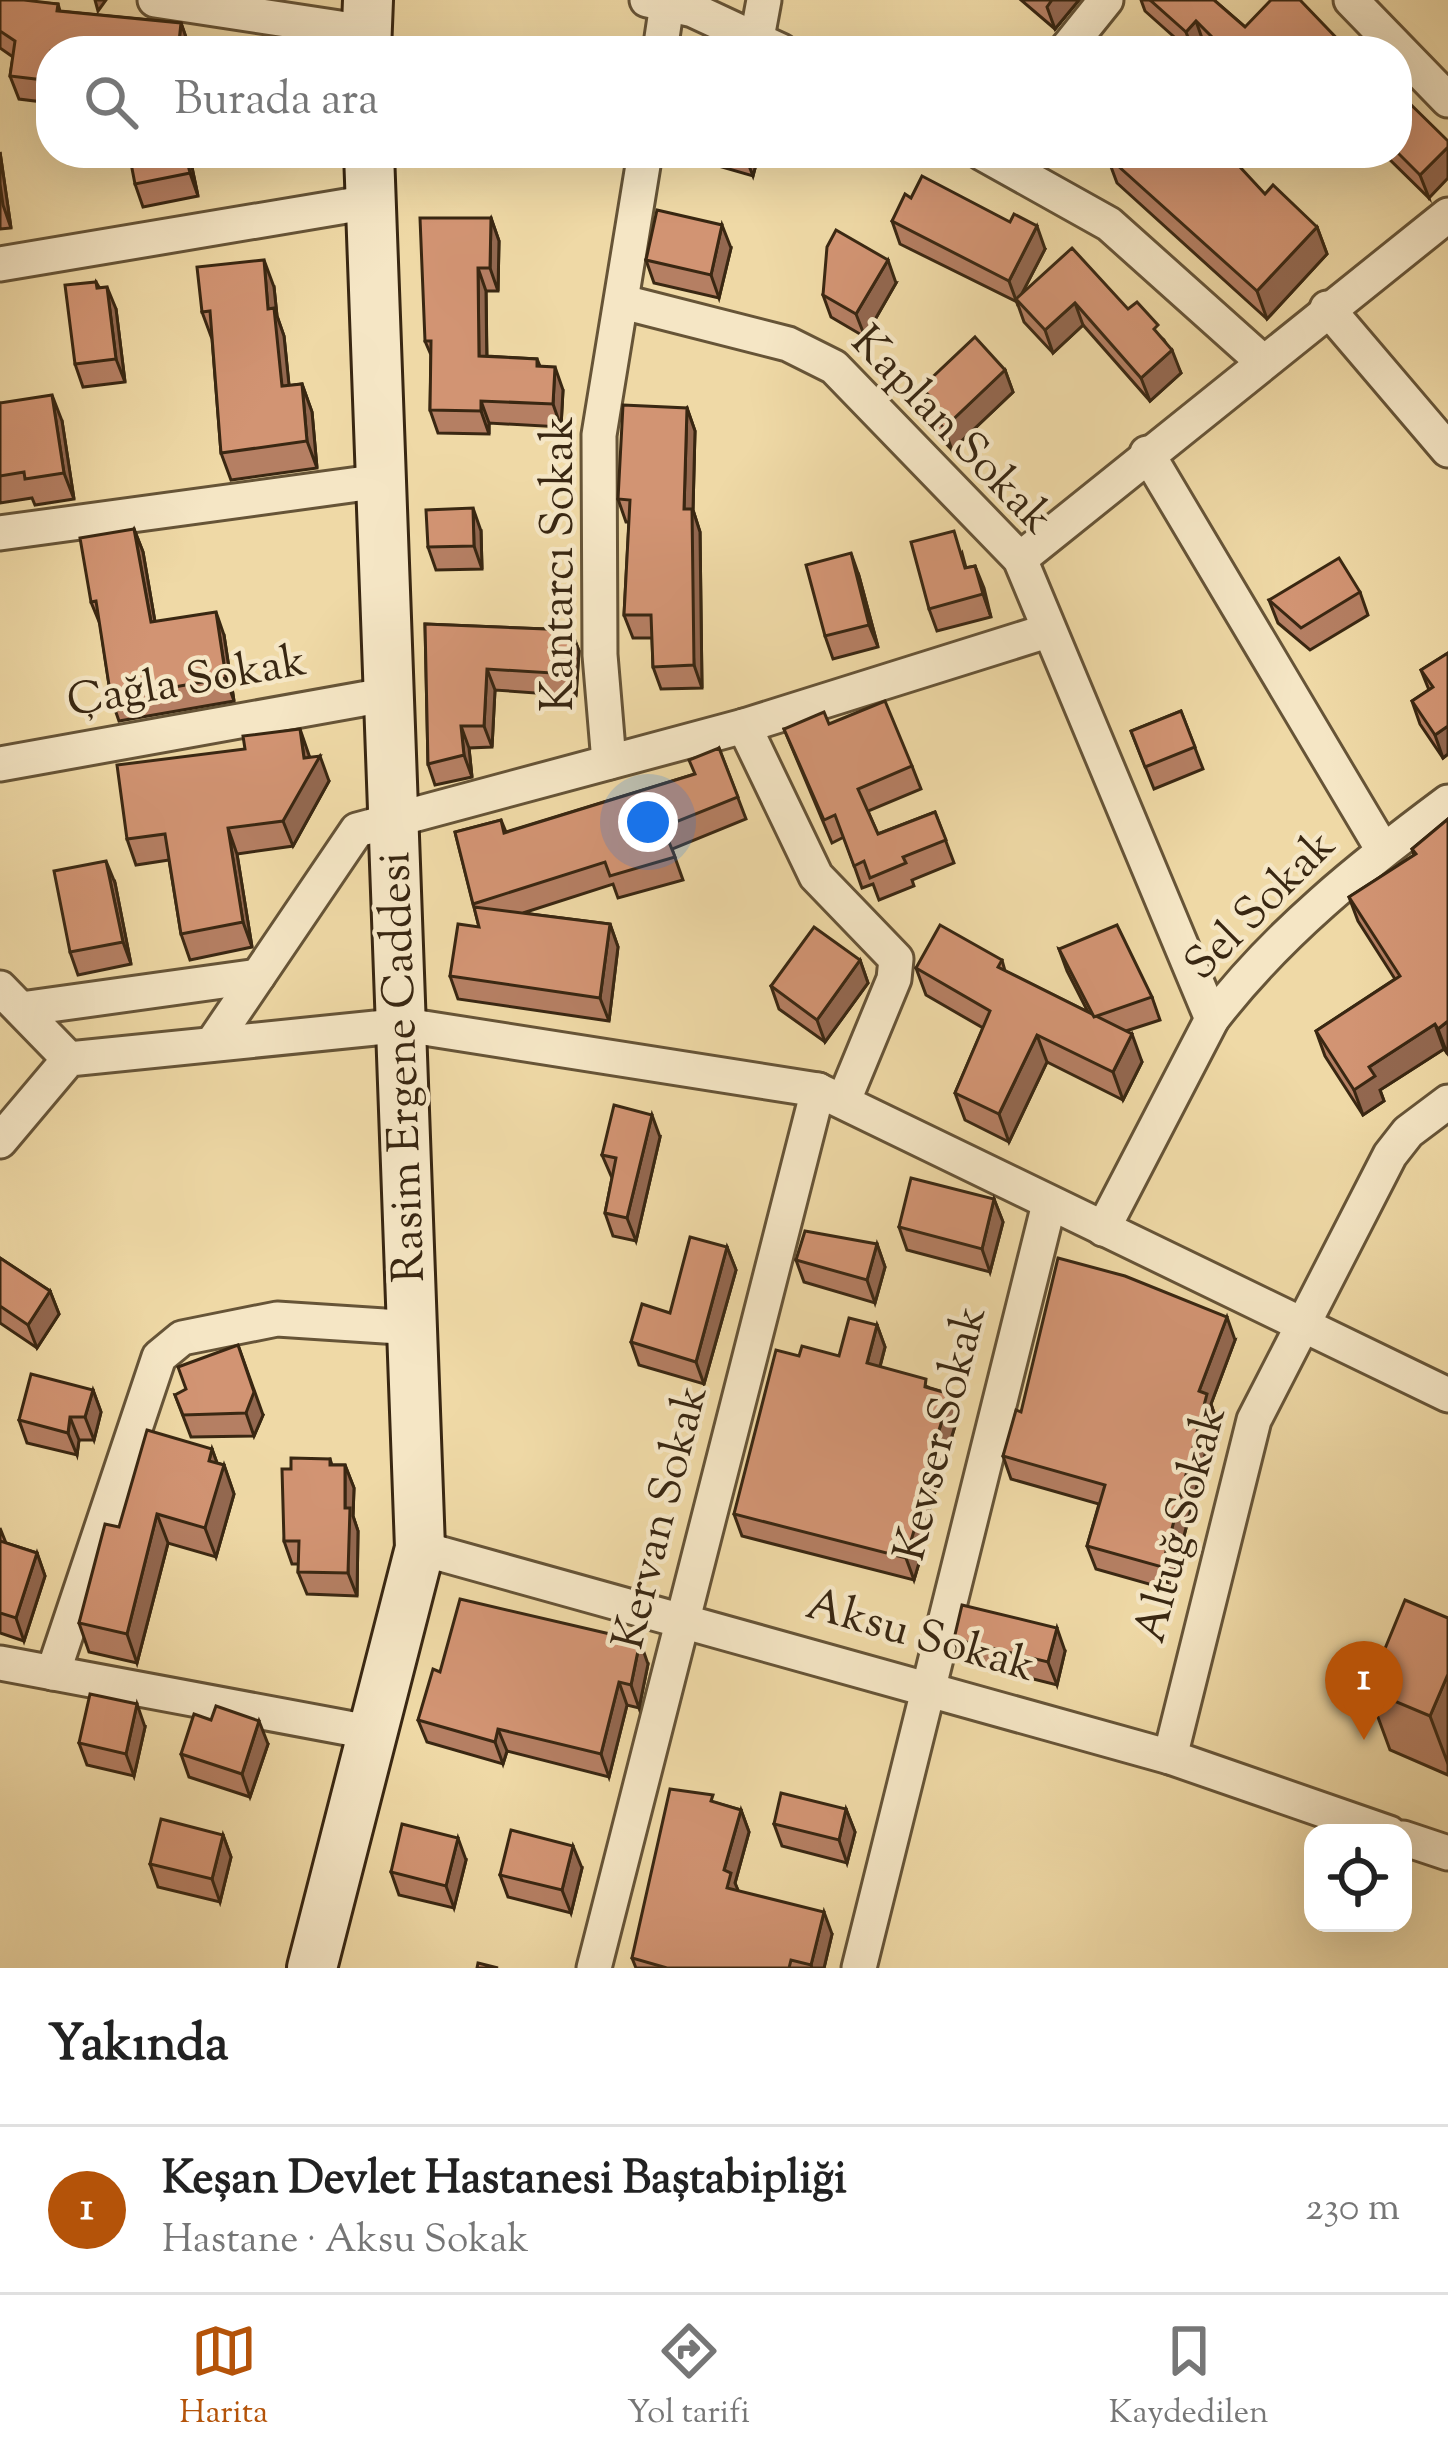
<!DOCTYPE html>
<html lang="tr">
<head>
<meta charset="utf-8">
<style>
	:root { --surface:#fff; --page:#f2f2f2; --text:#222; --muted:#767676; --line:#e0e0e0; --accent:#b45309 }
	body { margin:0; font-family:"Sorts Mill Goudy",serif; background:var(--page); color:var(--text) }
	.controls { position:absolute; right:36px; bottom:36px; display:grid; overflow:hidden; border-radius:24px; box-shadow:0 12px 48px #0002 }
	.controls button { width:108px; height:108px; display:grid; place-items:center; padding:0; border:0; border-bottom:3px solid var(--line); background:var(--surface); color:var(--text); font:60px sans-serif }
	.you { position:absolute; left:648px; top:822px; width:42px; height:42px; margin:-30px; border:9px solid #fff; border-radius:50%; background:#1a73e8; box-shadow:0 0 0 18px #1a73e833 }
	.badge { display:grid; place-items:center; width:78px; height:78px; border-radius:50%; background:var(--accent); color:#fff; font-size:39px; font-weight:700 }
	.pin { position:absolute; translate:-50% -99px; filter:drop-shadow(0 3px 6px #0008) }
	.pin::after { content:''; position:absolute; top:63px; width:42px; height:36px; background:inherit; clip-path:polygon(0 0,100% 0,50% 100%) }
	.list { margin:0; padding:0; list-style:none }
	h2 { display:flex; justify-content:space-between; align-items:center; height:156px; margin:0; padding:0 48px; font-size:51px }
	h2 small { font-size:39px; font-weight:400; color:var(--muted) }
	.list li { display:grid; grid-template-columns:78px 1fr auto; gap:36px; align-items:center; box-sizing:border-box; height:168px; padding:0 48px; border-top:3px solid var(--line) }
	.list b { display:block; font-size:45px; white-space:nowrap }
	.list p { margin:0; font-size:39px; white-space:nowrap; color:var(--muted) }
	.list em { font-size:39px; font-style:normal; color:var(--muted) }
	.icon { flex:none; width:66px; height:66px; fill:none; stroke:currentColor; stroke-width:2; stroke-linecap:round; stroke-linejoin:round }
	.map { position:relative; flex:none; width:1448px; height:1968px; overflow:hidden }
	.search { position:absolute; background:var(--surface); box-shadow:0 12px 48px #0002; left:36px; right:36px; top:36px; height:132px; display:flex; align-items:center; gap:30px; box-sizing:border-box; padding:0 42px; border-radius:48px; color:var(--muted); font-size:45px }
	.sheet { height:324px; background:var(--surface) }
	nav { display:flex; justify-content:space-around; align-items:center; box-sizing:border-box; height:168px; border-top:3px solid var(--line); background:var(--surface); font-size:33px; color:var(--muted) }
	nav a { display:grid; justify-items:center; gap:6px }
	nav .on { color:var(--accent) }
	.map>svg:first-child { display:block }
</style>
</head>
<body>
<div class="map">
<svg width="1448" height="1968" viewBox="0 0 1448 1968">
	<rect width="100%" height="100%" fill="#efd9a6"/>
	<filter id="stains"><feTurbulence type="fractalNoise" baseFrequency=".00167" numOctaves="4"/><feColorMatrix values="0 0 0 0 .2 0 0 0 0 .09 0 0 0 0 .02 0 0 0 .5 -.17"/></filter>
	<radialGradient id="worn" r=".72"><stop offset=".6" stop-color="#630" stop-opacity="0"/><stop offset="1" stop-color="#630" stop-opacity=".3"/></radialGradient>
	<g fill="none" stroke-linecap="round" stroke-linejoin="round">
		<!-- street casing -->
		<g stroke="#665437" stroke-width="39">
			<g id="street">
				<polyline points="155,0 366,32"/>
				<polyline points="647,0 693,10 781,51"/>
				<polyline points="1351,0 1448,100"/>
				<polyline points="757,38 764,0"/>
				<polyline points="660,51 667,4"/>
				<polyline points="1065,51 1106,0"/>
				<polyline points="982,153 1109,224 1262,361"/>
				<polyline points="0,264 370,202"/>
				<polyline points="623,302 788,344 834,367 1020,559 1212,1019"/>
				<polyline points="1327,308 1448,450"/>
				<polyline points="1147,453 1383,850"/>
				<polyline points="0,533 381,481"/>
				<polyline points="1020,559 1448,215"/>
				<polyline points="744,726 816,876 896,959 894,979 844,1100"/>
				<polyline points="609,762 600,655 599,435 645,153"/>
				<polyline points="0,764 390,694"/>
				<polyline points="0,988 69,1059"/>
				<polyline points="21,1009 258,976"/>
				<polyline points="212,1044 357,830 744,726 1047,631"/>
				<polyline points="0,1141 69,1059 405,1025 818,1090 1448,1395"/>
				<path d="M1103,1229l109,-210c66,-86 150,-153 236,-217"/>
				<polyline points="420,1548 1170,1757 1389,1833"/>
				<polyline points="0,1663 374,1733"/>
				<polyline points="53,1673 159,1357 182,1338 277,1319 415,1328"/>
				<polyline points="1170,1757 1254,1420 1390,1155 1408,1132 1448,1102"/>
				<polyline points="1403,1838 1448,1853"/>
				<polyline points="594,1968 818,1090"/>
				<polyline points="859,1968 1049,1204"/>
			</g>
		</g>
		<!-- secondary casing -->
		<g stroke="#392712" stroke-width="54">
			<g id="secondary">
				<polyline points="366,51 368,0"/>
				<polyline points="312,1968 420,1548 369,153"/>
			</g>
		</g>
		<!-- street -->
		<use href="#street" stroke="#f5e6c5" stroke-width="33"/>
		<!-- secondary -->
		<use href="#secondary" stroke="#f5e6c5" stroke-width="48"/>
	</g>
	<!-- wall -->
	<g fill="#b57f63" stroke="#392712" stroke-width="3">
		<polygon points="0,0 58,4 60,11 181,23 189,46 51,51 51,103 19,99 10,76 13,57 0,48"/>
		<polygon points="1021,0 1079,0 1055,29"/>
		<polygon points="1141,0 1214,0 1245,27 1349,51 1211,51 1204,44 1198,51 1190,51 1145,11"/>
		<polygon points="1397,91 1429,198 1383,153 1397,153"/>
		<polygon points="0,152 11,228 0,229"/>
		<polygon points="189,153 198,196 143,207 135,184"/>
		<polygon points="698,153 759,153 753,176 701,161"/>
		<polygon points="1107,156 1265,194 1317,227 1327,254 1267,319 1117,183"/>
		<polygon points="911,198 1045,249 1021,295 1128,309 1164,340 1181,373 1150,401 1083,325 1053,353 1024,322 1017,302 900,244 892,221"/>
		<polygon points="491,218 499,241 498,291 486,291 487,356 537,359 540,366 563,390 561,427 489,423 489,434 438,433 430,410 431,355 425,341"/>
		<polygon points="731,248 719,298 654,283 646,260"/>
		<polygon points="96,282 99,287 116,309 125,382 83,387 75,364"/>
		<polygon points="896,283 865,337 831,317 823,295"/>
		<polygon points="274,287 277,316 284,336 289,386 302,384 312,412 317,468 231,480 221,453 212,339 202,312"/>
		<polygon points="1005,370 1013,392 952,450 933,430 924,407 927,404 921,388"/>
		<polygon points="0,403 62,421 74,499 35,505 32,498 0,503"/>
		<polygon points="687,408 695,431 693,510 700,532 702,688 661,689 653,667 652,638 633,638 624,615 629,522 626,522 618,499"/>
		<polygon points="134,529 143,552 155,622 224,635 234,701 119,721 111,698 100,624 91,602"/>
		<polygon points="481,531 482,569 436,570 428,547"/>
		<polygon points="962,553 966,568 975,566 991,617 937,631 929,609"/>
		<polygon points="859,576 878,647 833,659 825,636"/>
		<polygon points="1360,592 1368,615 1310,650 1278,623 1269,600"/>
		<polygon points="425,624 571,630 579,651 576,696 495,690 492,747 469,748 472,777 435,785 428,764"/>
		<polygon points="1448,653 1448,754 1443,758 1420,724 1412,701 1429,690 1421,670"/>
		<polygon points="1181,711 1203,769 1154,789 1131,731"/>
		<polygon points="829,724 912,766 921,789 868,811 878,834 935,812 954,863 912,880 914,886 879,900 873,884 862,888 844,837 832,843 784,729"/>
		<polygon points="719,748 746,819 672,849 683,880 618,898 613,884 523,913 610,924 618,947 609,1021 458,999 450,976 479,927 455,832 501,820 506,832 695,774"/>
		<polygon points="310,757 329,781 293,846 237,854 252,947 190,960 181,934 169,860 136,865 127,839"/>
		<polygon points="1448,819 1447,1053 1444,1049 1380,1090 1384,1101 1363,1115 1325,1056 1316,1031 1395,979 1358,921 1349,897 1414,855 1412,849"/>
		<polygon points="115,883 131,964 78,975 70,952"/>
		<polygon points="1059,949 1152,997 1160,1020 1126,1031 1142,1062 1123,1100 1047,1062 1009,1142 965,1120 955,1093 983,1028 926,995 916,968 1002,960 1005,971 1088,1012 1067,971"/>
		<polygon points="860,960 868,983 825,1042 779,1009 771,986"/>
		<polygon points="660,1137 636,1241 613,1236 605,1213 612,1178 602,1155"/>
		<polygon points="994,1199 1003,1222 990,1272 907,1250 899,1227"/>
		<polygon points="877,1244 885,1267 875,1303 804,1282 796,1260"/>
		<polygon points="727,1247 736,1270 704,1384 639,1365 631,1342 670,1313"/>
		<polygon points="0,1258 50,1291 59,1314 37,1348 0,1323"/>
		<polygon points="877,1325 885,1347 880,1367 930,1388 950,1394 958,1416 923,1531 926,1539 914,1580 742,1536 734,1514 799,1356 839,1356"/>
		<polygon points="1235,1340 1211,1404 1215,1416 1170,1590 1096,1569 1087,1546 1099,1504 1011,1479 1003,1456 1021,1412"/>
		<polygon points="93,1390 101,1412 94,1440 79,1440 77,1455 27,1443 19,1420"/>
		<polygon points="175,1395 263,1415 254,1436 191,1437"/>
		<polygon points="212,1449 217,1463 224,1465 234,1494 216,1557 168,1543 137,1663 89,1652 79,1623 119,1527"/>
		<polygon points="330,1459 332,1465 345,1465 354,1488 353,1516 358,1531 357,1596 307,1594 298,1572 299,1564 292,1564 284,1541 291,1469"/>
		<polygon points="0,1528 6,1543 37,1553 45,1576 24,1641 0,1633"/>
		<polygon points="1448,1618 1448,1775 1390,1750 1368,1690"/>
		<polygon points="954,1639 1065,1651 1057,1685 962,1661"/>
		<polygon points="648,1664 639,1708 627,1705 609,1777 507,1751 503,1764 427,1742 418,1720 440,1672"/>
		<polygon points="211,1720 268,1744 250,1797 189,1777 181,1754"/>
		<polygon points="145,1727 134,1776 87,1765 79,1743"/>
		<polygon points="716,1803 741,1810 749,1832 735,1883 738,1891 832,1934 824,1968 636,1968 632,1958"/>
		<polygon points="846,1809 855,1832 847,1863 782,1846 774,1824"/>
		<polygon points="223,1835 231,1857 220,1902 158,1887 150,1864"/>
		<polygon points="466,1860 454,1908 399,1895 391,1872"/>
		<polygon points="582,1868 571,1913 508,1897 500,1875"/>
	</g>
	<!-- shaded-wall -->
	<g fill="#936850" stroke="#392712" stroke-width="3">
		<polygon points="95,0 106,0 98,11"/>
		<polygon points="1052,0 1079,0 1055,29 1047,7"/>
		<polygon points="1196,21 1204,44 1198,51 1193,51 1186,32"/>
		<polygon points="181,23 189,46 188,51 178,51"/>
		<polygon points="46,72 51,87 51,99 44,80"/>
		<polygon points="1448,147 1448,178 1429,198 1420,175"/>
		<polygon points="0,152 11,228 3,205 0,184"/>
		<polygon points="185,153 189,153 198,196 190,173"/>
		<polygon points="744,153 759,153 753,176"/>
		<polygon points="491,218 499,241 498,291 490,268"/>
		<polygon points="722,225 731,248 719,298 711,275"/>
		<polygon points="1037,226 1045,249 1017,303 1009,281"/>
		<polygon points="1317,227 1327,254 1267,319 1257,291"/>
		<polygon points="264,260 274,287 277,316 284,336 292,414 282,386 268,309"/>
		<polygon points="888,260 896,283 865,337 856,314"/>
		<polygon points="478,268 486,291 487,379 479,356"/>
		<polygon points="107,287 116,309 125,382 116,359"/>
		<polygon points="1075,303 1083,325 1053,353 1045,330"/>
		<polygon points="1172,350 1181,373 1150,401 1141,378"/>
		<polygon points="555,367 563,390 561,427 553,404"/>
		<polygon points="1005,370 1013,392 952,450 944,428"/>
		<polygon points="302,384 312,412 317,468 307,441"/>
		<polygon points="52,395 62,421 74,499 64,473"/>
		<polygon points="481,401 489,423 489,434 481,411"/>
		<polygon points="687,408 695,431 693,510 700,532 702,688 694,665 684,509"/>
		<polygon points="473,508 481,531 482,569 474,546"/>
		<polygon points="134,529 143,552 159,645 151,622"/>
		<polygon points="851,553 859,576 878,647 869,625"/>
		<polygon points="975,566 984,588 991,617 983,594"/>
		<polygon points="216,612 224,635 234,701 226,678"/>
		<polygon points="571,630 579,651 576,696 568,674"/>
		<polygon points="487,669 495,690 492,747 484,726"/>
		<polygon points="461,726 469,748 472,777 464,755"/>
		<polygon points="1448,726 1448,754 1443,758 1435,735"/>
		<polygon points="300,729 309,755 311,770 320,756 329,781 293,846 283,821 304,758"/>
		<polygon points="228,828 237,854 252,947 243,922"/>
		<polygon points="106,861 115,883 131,964 123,942"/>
		<polygon points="610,924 618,947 609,1021 600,998"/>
		<polygon points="860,960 868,983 825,1042 817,1020"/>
		<polygon points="1448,1021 1448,1053 1447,1053 1438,1029"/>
		<polygon points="1435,1024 1444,1049 1380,1090 1384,1101 1363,1115 1354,1090 1369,1067"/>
		<polygon points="1132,1034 1142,1062 1123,1100 1113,1072"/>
		<polygon points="1037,1035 1047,1062 1009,1142 999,1114"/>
		<polygon points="652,1115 660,1137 636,1241 627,1218"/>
		<polygon points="994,1199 1003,1222 990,1272 982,1249"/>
		<polygon points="877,1244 885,1267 875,1303 867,1280"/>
		<polygon points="727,1247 736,1270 704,1384 696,1362"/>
		<polygon points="50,1291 59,1314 37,1348 28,1325"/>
		<polygon points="1227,1317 1235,1340 1211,1404 1215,1416 1170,1590 1162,1567 1199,1391"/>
		<polygon points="877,1325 885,1347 875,1385 867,1363"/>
		<polygon points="238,1345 263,1415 254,1436 246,1413"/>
		<polygon points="93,1390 101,1412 94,1440 85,1417"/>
		<polygon points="950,1394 958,1416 923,1531 926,1539 914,1580 906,1558 913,1516"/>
		<polygon points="70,1417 79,1440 77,1455 68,1433"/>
		<polygon points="212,1449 221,1474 224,1465 234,1494 216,1557 205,1528 209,1461"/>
		<polygon points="345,1465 354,1488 353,1516 358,1531 357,1596 348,1573 345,1508"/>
		<polygon points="157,1514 168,1543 137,1663 127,1634"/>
		<polygon points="37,1553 45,1576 24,1641 16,1618"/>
		<polygon points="1057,1628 1065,1651 1057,1685 1048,1662"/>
		<polygon points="640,1641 648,1664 639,1708 631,1685"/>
		<polygon points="1448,1674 1448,1764 1430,1716"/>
		<polygon points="619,1682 627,1705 609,1777 601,1754"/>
		<polygon points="137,1704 145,1727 134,1776 126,1754"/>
		<polygon points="259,1721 268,1744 250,1797 242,1774"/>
		<polygon points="498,1729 507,1751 503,1764 495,1742"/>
		<polygon points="846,1809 855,1832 847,1863 839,1840"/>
		<polygon points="741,1810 749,1832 735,1883 740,1895 727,1888 724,1870"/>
		<polygon points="223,1835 231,1857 220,1902 212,1879"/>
		<polygon points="458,1838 466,1860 454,1908 446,1886"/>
		<polygon points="573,1846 582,1868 571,1913 562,1890"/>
		<polygon points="824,1912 832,1934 824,1968 812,1968 811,1965"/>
	</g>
	<!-- building -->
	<g fill="#d29473" stroke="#392712" stroke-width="3">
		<polygon points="0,0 24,0 58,4 57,11 181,23 178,51 51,51 51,72 46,72 44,80 10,76 15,41 0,31"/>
		<polygon points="1150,0 1214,0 1245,27 1271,0 1300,0 1349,51 1226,51 1196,21 1186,32"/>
		<polygon points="1397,91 1448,141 1448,147 1420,175 1397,152"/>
		<polygon points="129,153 185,153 190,173 135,184"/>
		<polygon points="1110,153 1227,153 1265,194 1273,185 1317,227 1257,291 1107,156"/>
		<polygon points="922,176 1010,222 1014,214 1037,226 1009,281 892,221 905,194 911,198"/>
		<polygon points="657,210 722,225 711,275 646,260"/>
		<polygon points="420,218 491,218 490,268 478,268 479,356 537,359 537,366 555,367 553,404 481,401 481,411 430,410 431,341 425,341"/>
		<polygon points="836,230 888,260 856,314 823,295 827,247"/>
		<polygon points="1072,248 1128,309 1137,302 1158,325 1154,329 1172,350 1141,378 1075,303 1045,330 1016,299"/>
		<polygon points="264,260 268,309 274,308 282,386 302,384 307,441 221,453 210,311 202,312 197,267"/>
		<polygon points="96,282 97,288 107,287 116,359 75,364 65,285"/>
		<polygon points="975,337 1005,370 944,428 924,407 933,399 921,388"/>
		<polygon points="52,395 64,473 25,479 24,472 0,476 0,403"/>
		<polygon points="623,405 687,408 684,509 692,509 694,665 653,667 651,615 624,615 630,500 618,499"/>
		<polygon points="473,508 474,546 428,547 426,510"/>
		<polygon points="134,529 151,622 216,612 226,678 111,698 96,601 91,602 80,538"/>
		<polygon points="954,531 965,568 975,566 983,594 929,609 911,542"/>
		<polygon points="851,553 869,625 825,636 806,565"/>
		<polygon points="1339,558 1360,592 1301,628 1269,600"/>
		<polygon points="425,624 571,630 568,674 487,669 484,726 461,726 464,755 428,764"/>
		<polygon points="1448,653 1448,726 1435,735 1412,701 1433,687 1421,670"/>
		<polygon points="885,701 912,766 858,789 878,834 935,812 946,840 903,857 906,863 870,878 864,861 854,866 835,815 824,820 784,729 824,712 829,724"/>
		<polygon points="1181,711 1195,747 1145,767 1131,731"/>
		<polygon points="300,729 304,758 320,756 283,821 228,828 243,922 181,934 165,834 127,839 117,765 245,749 243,736"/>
		<polygon points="719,748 738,797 663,827 675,857 610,876 605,862 473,904 455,832 501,820 504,833 695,774 689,760"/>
		<polygon points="1448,819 1448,1021 1438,1029 1435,1024 1369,1067 1375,1076 1354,1090 1316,1031 1400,976 1349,897 1416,854 1412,849"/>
		<polygon points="106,861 123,942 70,952 54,871"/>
		<polygon points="474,907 610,924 600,998 450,976 458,924 479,927"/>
		<polygon points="940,925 1002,960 998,967 1132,1034 1113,1072 1037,1035 999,1114 955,1093 990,1011 916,968"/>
		<polygon points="1117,925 1152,997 1094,1017 1059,949"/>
		<polygon points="814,927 860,960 817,1020 771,986"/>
		<polygon points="614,1105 652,1115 627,1218 605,1213 616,1158 602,1155"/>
		<polygon points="911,1178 994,1199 982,1249 899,1227"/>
		<polygon points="805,1231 877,1244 867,1280 796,1260"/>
		<polygon points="690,1237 727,1247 696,1362 631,1342 642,1304 670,1313"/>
		<polygon points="0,1258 50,1291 28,1325 0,1306"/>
		<polygon points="1058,1258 1125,1276 1227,1317 1199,1391 1207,1394 1162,1567 1087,1546 1105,1485 1003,1456 1016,1410 1021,1412"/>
		<polygon points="849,1318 877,1325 867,1363 926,1379 925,1387 950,1394 913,1516 918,1517 906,1558 734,1514 776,1350 799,1356 802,1346 839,1356"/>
		<polygon points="238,1345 254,1392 246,1413 183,1415 175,1395 186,1389 178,1367"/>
		<polygon points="31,1374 93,1390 85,1417 70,1417 68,1433 19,1420"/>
		<polygon points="147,1430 212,1449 209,1461 224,1465 205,1528 157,1514 127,1634 79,1623 105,1524 119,1527"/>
		<polygon points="291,1458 330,1459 330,1465 345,1465 345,1508 350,1508 348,1573 298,1572 299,1541 284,1541 282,1469 291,1469"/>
		<polygon points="0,1541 37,1553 16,1618 0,1613"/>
		<polygon points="460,1599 640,1641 631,1685 619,1682 601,1754 498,1729 495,1742 418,1720 433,1669 440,1672"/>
		<polygon points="1405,1600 1448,1618 1448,1674 1430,1716 1368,1690"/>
		<polygon points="962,1605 1057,1628 1048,1662 954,1639"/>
		<polygon points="90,1694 137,1704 126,1754 79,1743"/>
		<polygon points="216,1706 259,1721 242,1774 181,1754 194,1714 211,1720"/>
		<polygon points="670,1789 713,1795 711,1801 741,1810 724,1870 731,1873 727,1888 824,1912 811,1965 791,1960 789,1968 667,1968 632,1958"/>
		<polygon points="781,1793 846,1809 839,1840 774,1824"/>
		<polygon points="161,1819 223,1835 212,1879 150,1864"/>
		<polygon points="402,1824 458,1838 446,1886 391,1872"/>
		<polygon points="511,1830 573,1846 562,1890 500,1875"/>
		<polygon points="478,1963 498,1968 477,1968"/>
	</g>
	<g text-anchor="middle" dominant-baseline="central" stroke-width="9" stroke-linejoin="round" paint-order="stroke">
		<!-- street labels -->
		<g font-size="45" fill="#392712" stroke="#f5e6c5">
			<text transform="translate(950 432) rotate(46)">Kaplan Sokak</text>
			<text transform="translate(561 564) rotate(-90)">Kantarcı Sokak</text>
			<text transform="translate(187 684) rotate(-10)">Çağla Sokak</text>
			<text transform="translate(1262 907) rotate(-45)">Sel Sokak</text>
			<text transform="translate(405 1067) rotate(-92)">Rasim Ergene Caddesi</text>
			<text transform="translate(943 1434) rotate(-76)">Kevser Sokak</text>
			<text transform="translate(663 1518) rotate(-76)">Kervan Sokak</text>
			<text transform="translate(1183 1525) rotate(-75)">Altuğ Sokak</text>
			<text transform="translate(920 1638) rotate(16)">Aksu Sokak</text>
		</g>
	</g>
	<rect width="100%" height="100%" filter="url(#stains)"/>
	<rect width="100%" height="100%" fill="url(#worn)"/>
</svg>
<div class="controls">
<button><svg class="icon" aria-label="locate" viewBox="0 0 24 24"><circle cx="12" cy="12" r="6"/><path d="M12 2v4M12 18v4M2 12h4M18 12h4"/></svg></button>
</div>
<div class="you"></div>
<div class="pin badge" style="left:1364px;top:1740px">1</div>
<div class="search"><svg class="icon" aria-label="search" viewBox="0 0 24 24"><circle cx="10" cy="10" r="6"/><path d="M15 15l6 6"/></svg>Burada ara</div>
</div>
<section class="sheet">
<h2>Yakında<small></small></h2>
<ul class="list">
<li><span class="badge">1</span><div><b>Keşan Devlet Hastanesi Baştabipliği</b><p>Hastane · Aksu Sokak</p></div><em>230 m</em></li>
</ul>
</section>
<nav>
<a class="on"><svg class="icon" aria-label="map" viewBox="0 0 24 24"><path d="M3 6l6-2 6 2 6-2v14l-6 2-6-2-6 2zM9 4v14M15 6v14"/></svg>Harita</a>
<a><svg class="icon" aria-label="directions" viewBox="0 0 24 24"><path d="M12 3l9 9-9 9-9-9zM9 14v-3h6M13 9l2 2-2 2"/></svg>Yol tarifi</a>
<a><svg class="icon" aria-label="saved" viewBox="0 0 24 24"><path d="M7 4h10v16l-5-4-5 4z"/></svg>Kaydedilen</a>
</nav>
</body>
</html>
